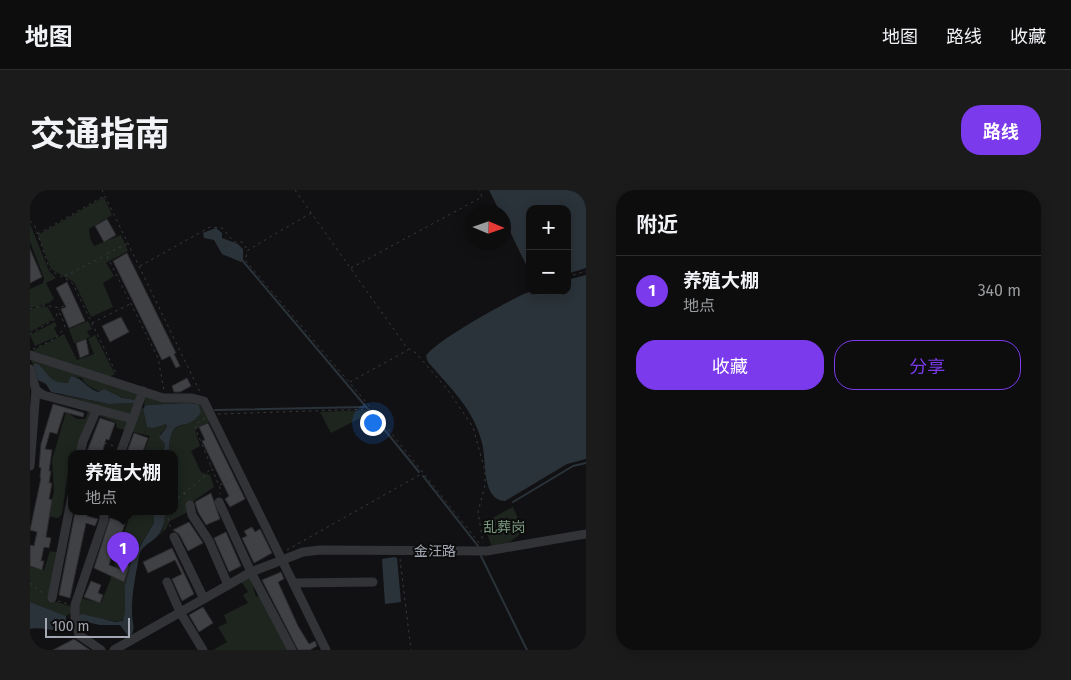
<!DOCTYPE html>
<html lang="zh">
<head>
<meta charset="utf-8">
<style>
	:root { --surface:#0d0d0e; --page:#1b1b1c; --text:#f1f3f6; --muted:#9a9c9e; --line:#2d2d2e; --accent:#7c3aed }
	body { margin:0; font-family:"Fira Sans","Noto Sans SC",sans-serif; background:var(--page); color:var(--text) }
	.controls { position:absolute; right:15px; top:15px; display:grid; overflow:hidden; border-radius:10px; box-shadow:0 2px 12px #0003 }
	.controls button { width:45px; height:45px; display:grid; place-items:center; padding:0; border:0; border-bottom:1px solid var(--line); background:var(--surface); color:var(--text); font:25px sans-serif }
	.compass { position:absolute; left:436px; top:15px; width:45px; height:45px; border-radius:50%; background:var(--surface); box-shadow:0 2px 12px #0003; rotate:92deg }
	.scale { position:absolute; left:15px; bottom:12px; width:85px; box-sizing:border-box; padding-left:5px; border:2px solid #a3a7b2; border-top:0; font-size:14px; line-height:18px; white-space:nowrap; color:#a3a7b2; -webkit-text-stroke:4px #0c0c0d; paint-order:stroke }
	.you { position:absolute; left:342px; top:232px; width:18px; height:18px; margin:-12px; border:4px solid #fff; border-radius:50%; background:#1a73e8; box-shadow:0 0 0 8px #1a73e833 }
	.badge { display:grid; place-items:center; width:32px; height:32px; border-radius:50%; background:var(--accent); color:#fff; font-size:16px; font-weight:700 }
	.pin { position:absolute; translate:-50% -41px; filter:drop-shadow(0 1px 2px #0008) }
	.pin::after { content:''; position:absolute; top:26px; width:18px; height:15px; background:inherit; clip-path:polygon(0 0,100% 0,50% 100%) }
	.popup { position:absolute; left:38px; top:260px; width:110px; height:65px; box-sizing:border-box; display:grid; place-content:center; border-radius:10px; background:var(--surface); filter:drop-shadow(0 1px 4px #0005); font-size:16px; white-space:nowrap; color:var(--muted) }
	.popup b { font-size:19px; color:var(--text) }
	.popup::after { content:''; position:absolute; left:50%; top:100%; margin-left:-10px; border:10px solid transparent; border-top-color:var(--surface) }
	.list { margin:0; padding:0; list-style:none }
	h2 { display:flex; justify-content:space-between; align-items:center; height:65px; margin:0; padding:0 20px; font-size:21px }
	h2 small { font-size:16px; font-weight:400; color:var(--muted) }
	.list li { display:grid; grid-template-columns:32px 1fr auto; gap:15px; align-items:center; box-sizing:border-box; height:70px; padding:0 20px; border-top:1px solid var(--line) }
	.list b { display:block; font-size:19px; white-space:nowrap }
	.list p { margin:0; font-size:16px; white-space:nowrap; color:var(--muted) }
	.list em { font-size:16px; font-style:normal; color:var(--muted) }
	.actions { display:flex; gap:10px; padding:15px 20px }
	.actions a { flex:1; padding:11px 0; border:1px solid var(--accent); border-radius:20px; text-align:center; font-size:18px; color:var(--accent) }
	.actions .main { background:var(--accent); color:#fff }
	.map { position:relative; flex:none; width:556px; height:460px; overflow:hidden; border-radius:20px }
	header { display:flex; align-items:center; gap:30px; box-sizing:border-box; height:70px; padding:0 25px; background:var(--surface); border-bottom:1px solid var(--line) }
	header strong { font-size:24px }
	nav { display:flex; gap:28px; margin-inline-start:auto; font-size:18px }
	.intro { display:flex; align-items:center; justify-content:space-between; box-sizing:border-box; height:120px; padding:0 30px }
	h1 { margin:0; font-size:35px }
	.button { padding:12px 22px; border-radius:20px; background:var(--accent); color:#fff; font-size:18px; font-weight:700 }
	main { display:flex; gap:30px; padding:0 30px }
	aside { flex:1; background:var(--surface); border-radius:20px; box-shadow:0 2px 12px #0003 }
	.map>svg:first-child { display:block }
</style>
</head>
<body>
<header>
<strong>地图</strong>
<nav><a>地图</a><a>路线</a><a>收藏</a></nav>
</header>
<div class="intro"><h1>交通指南</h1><a class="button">路线</a></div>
<main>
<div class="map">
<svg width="556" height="460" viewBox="0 0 556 460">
	<rect width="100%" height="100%" fill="#111113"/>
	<!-- green -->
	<g fill="#1e251f">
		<polygon points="74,7 82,25 59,39 60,48 64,56 91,45 98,61 76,73 84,86 73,93 83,117 61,127 44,92 24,81 20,77 8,45"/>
		<polygon points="0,34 19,81 26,88 16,93 24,109 19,113 0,118 0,99 13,93 14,88 0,52"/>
		<polygon points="9,116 18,117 24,129 0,142 0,120"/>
		<polygon points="58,131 62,139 57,141 60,147 44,153 39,139"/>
		<polygon points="25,132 27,136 24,138 28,146 5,156 0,145"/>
		<polygon points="34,144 47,170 64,164 58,149 65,145 85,184 79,187 2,161"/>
		<path d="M0,168l108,34 -1,8c-14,-1 -51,-9 -55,-22l-11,-2 -3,8c-20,-1 -18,-10 -30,-20h-5z"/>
		<polygon points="28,204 79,214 105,213 113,219 117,237 136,234 137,237 130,244 135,254 133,264 113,264 120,246 87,238 86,232 70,226 62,227 47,264 42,264 42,276 38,282 32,324 28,328 17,326 24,302 22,270 36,222 47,229 55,229 58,222 47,210"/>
		<path d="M115,205l53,6 15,18 -18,11 5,16 -9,5 10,21 9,3 4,12 -26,18 2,6 -20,10 -4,8 -11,10 8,-9 2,-18h9v-58h-5c1,-32 5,-23 29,-37l-11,-14 -41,2 -2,3z"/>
		<polygon points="337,220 340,223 301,243 290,222"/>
		<polygon points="483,317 494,341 477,354 462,357 453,333"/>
		<polygon points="91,322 124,322 124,333 107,361 95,396 95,428 90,432 49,425 47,417 50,408 71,413 86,376 84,374 98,331 89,328"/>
		<polygon points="20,361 29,363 20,410 43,417 42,423 36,426 0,412 0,377 14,380"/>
		<polygon points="220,386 226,407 230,405 259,460 183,460 197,452 188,437 197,433 194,425 218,413 213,405 218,402 211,391"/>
	</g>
	<!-- water -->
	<g fill="#2b333a">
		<polygon points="459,0 556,0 556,78 537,84 537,19 500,19 500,83 474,29 473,22 470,22"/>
		<polygon points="186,38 192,43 192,48 208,54 213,59 213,70 211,72 192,64 184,50 174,48 173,43"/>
		<path d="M556,85v184l-19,5 -62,37c-24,-1 -18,-40 -23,-58 -8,-34 -32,-55 -54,-81l-2,-6c7,-14 89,-60 106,-65 10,-2 25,0 35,0v-11z"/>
		<path d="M3,174h5c12,10 10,19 30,19l3,-7c12,2 15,12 27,16l6,-3 18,9 15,2 -2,3 -26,1 -58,-12 -5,-8 -8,-4z"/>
		<path d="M157,213l11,1 3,8c-15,24 -31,-2 -32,42h-6l2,-10 -6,-7 8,-10 -1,-3 -13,4 -6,-1 -4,-18 3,-4z"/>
		<path d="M124,322h11c0,32 -22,27 -26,44 -3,18 -8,40 -7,58 0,8 4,14 -1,22h-3l-8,-11h-20l-23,-5 2,-5 3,-1 34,8 7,-1 2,-9v-26l7,-26 22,-37z"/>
		<polygon points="364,367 367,368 371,412 355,414 352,369"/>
		<path d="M0,412l36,14v11c-9,7 -25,-1 -36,2z"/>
	</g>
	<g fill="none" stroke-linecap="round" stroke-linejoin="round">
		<!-- stream -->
		<g stroke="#2b333a" stroke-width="2">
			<polyline points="212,70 337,218"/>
			<polyline points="185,220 335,217"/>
			<polyline points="340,222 389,282"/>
			<polyline points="393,286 448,356"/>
			<polyline points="483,312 543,276 556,273"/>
			<polyline points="451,366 497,460"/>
		</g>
	</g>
	<!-- building -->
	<g fill="#404145" stroke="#2c2b2e">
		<polygon points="77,29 86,45 74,52 65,36"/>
		<polygon points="0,59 12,87 0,93"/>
		<polygon points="97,63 146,163 144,164 150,176 146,178 140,166 132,170 83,71"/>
		<polygon points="37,92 55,131 39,138 31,119 36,117 26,98"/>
		<polygon points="91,127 99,142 80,152 72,136"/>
		<polygon points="56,149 59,164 50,168 46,153"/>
		<polygon points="157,188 161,196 150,202 144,202 142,196"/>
		<polygon points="23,214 54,223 53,227 34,222 27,244 20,242 15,259 22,260 19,281 21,281 19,293 22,293 19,309 22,310 16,347 21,348 19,358 14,357 11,371 14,371 12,380 0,376 0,355 4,356 7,342 0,340 11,288 10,288 11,278 9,277 11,254"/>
		<polygon points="70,228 85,233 79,250 76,249 72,264 56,264"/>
		<polygon points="178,233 215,309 200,317 195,309 199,306 172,251 175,250 169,237"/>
		<polygon points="104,243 118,248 112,264 97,262"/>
		<polygon points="181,303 190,329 176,335 168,322 165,312"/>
		<polygon points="45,322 58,322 57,326 68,329 65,336 56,333 40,408 29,405"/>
		<polygon points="80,328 95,333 85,366 82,365 79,375 90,379 92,374 99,376 94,392 64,378"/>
		<polygon points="159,332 173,353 158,361 149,344 143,340"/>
		<polygon points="222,337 225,342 230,339 242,363 224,373 212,348 217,346 214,341"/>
		<polygon points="196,342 211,376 199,382 184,348"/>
		<polygon points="142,358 164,404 152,411 142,389 152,384 145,370 118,383 113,372"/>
		<polygon points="251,382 254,389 248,392 268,436 279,454 285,451 287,456 280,460 268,460 232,390"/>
		<polygon points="61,391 71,395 68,403 73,405 70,413 54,407"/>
		<polygon points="173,417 183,433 169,442 159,425"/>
		<polygon points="44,449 60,460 23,460"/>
	</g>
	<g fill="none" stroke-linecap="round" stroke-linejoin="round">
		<!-- path -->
		<g stroke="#383a3e" stroke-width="1" stroke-dasharray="2.5 4" stroke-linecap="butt">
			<polyline points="72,0 170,202"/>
			<polyline points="265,0 377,158 386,163 417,199 443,237 455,281 455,295 448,322 453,353"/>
			<polyline points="281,23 218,60 215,70 342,219 450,354"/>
			<path d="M0,31l5,5 14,42c5,7 17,9 24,16l44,91"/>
			<polyline points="8,44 74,6"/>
			<polyline points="97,54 76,64 128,168 134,200"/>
			<polyline points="110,76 180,37 192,38 204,52 212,52 217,59"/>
			<polyline points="321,78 452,7 449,0"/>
			<polyline points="35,86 76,65"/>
			<polyline points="537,87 556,81"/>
			<polyline points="499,94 500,94"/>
			<polyline points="0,119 14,115 30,118 49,107"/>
			<polyline points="62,133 100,114"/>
			<polyline points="0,144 25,129 29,119"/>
			<path d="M3,159c13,-6 27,-10 32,-24l-6,-13"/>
			<polyline points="320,192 378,160"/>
			<polyline points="188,224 341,219"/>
			<polyline points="175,228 166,234 166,240 190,298 190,304"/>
			<polyline points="62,249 84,256"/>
			<polyline points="190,295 204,288"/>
			<polyline points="154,303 158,309"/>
			<path d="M144,313c11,-15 30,-20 37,-37"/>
			<polyline points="140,322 138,328 141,340"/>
			<polyline points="152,349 164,342"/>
			<polyline points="257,360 393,283"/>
			<polyline points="370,369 381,460"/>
			<polyline points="0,393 15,405"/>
			<polyline points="28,411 38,414"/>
		</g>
		<!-- minor -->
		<g stroke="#323337" stroke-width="9">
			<polyline points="0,165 133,208 162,208 174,211 296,460"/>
			<polyline points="0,179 6,200 0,276"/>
			<polyline points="6,200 13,205 103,229"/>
			<polyline points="50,264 53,251 67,219"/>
			<polyline points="90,264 113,201"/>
			<polyline points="189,312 221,382 262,460"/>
			<polyline points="160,315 162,325 179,351 198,395"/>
			<polyline points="144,347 174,409"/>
			<polyline points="137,392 150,422 173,460"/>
			<polyline points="264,393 343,392"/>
			<polyline points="22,408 42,306"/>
			<polyline points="71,460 49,445 45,428 45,415 74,330 74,322"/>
			<polyline points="84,460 221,382 273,362 290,360 457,361 556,344"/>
		</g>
	</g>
	<g text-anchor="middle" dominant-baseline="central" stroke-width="4" stroke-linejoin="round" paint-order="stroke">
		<!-- park labels -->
		<g font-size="14" fill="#7b9c80" stroke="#0c0c0d">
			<text x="474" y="337">乱葬岗</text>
		</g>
		<!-- street labels -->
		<g font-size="14" fill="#a3a7b2" stroke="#0c0c0d">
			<text x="405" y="361">金汪路</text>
		</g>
	</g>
</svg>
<div class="controls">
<button>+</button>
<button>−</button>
</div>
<svg class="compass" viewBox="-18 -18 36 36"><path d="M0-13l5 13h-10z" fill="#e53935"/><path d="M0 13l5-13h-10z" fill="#9a9c9e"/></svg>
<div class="scale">100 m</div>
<div class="you"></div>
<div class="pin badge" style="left:93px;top:383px">1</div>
<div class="popup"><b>养殖大棚</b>地点</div>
</div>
<aside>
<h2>附近<small></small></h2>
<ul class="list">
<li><span class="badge">1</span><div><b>养殖大棚</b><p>地点</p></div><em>340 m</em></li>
</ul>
<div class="actions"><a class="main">收藏</a><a>分享</a></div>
</aside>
</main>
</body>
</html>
